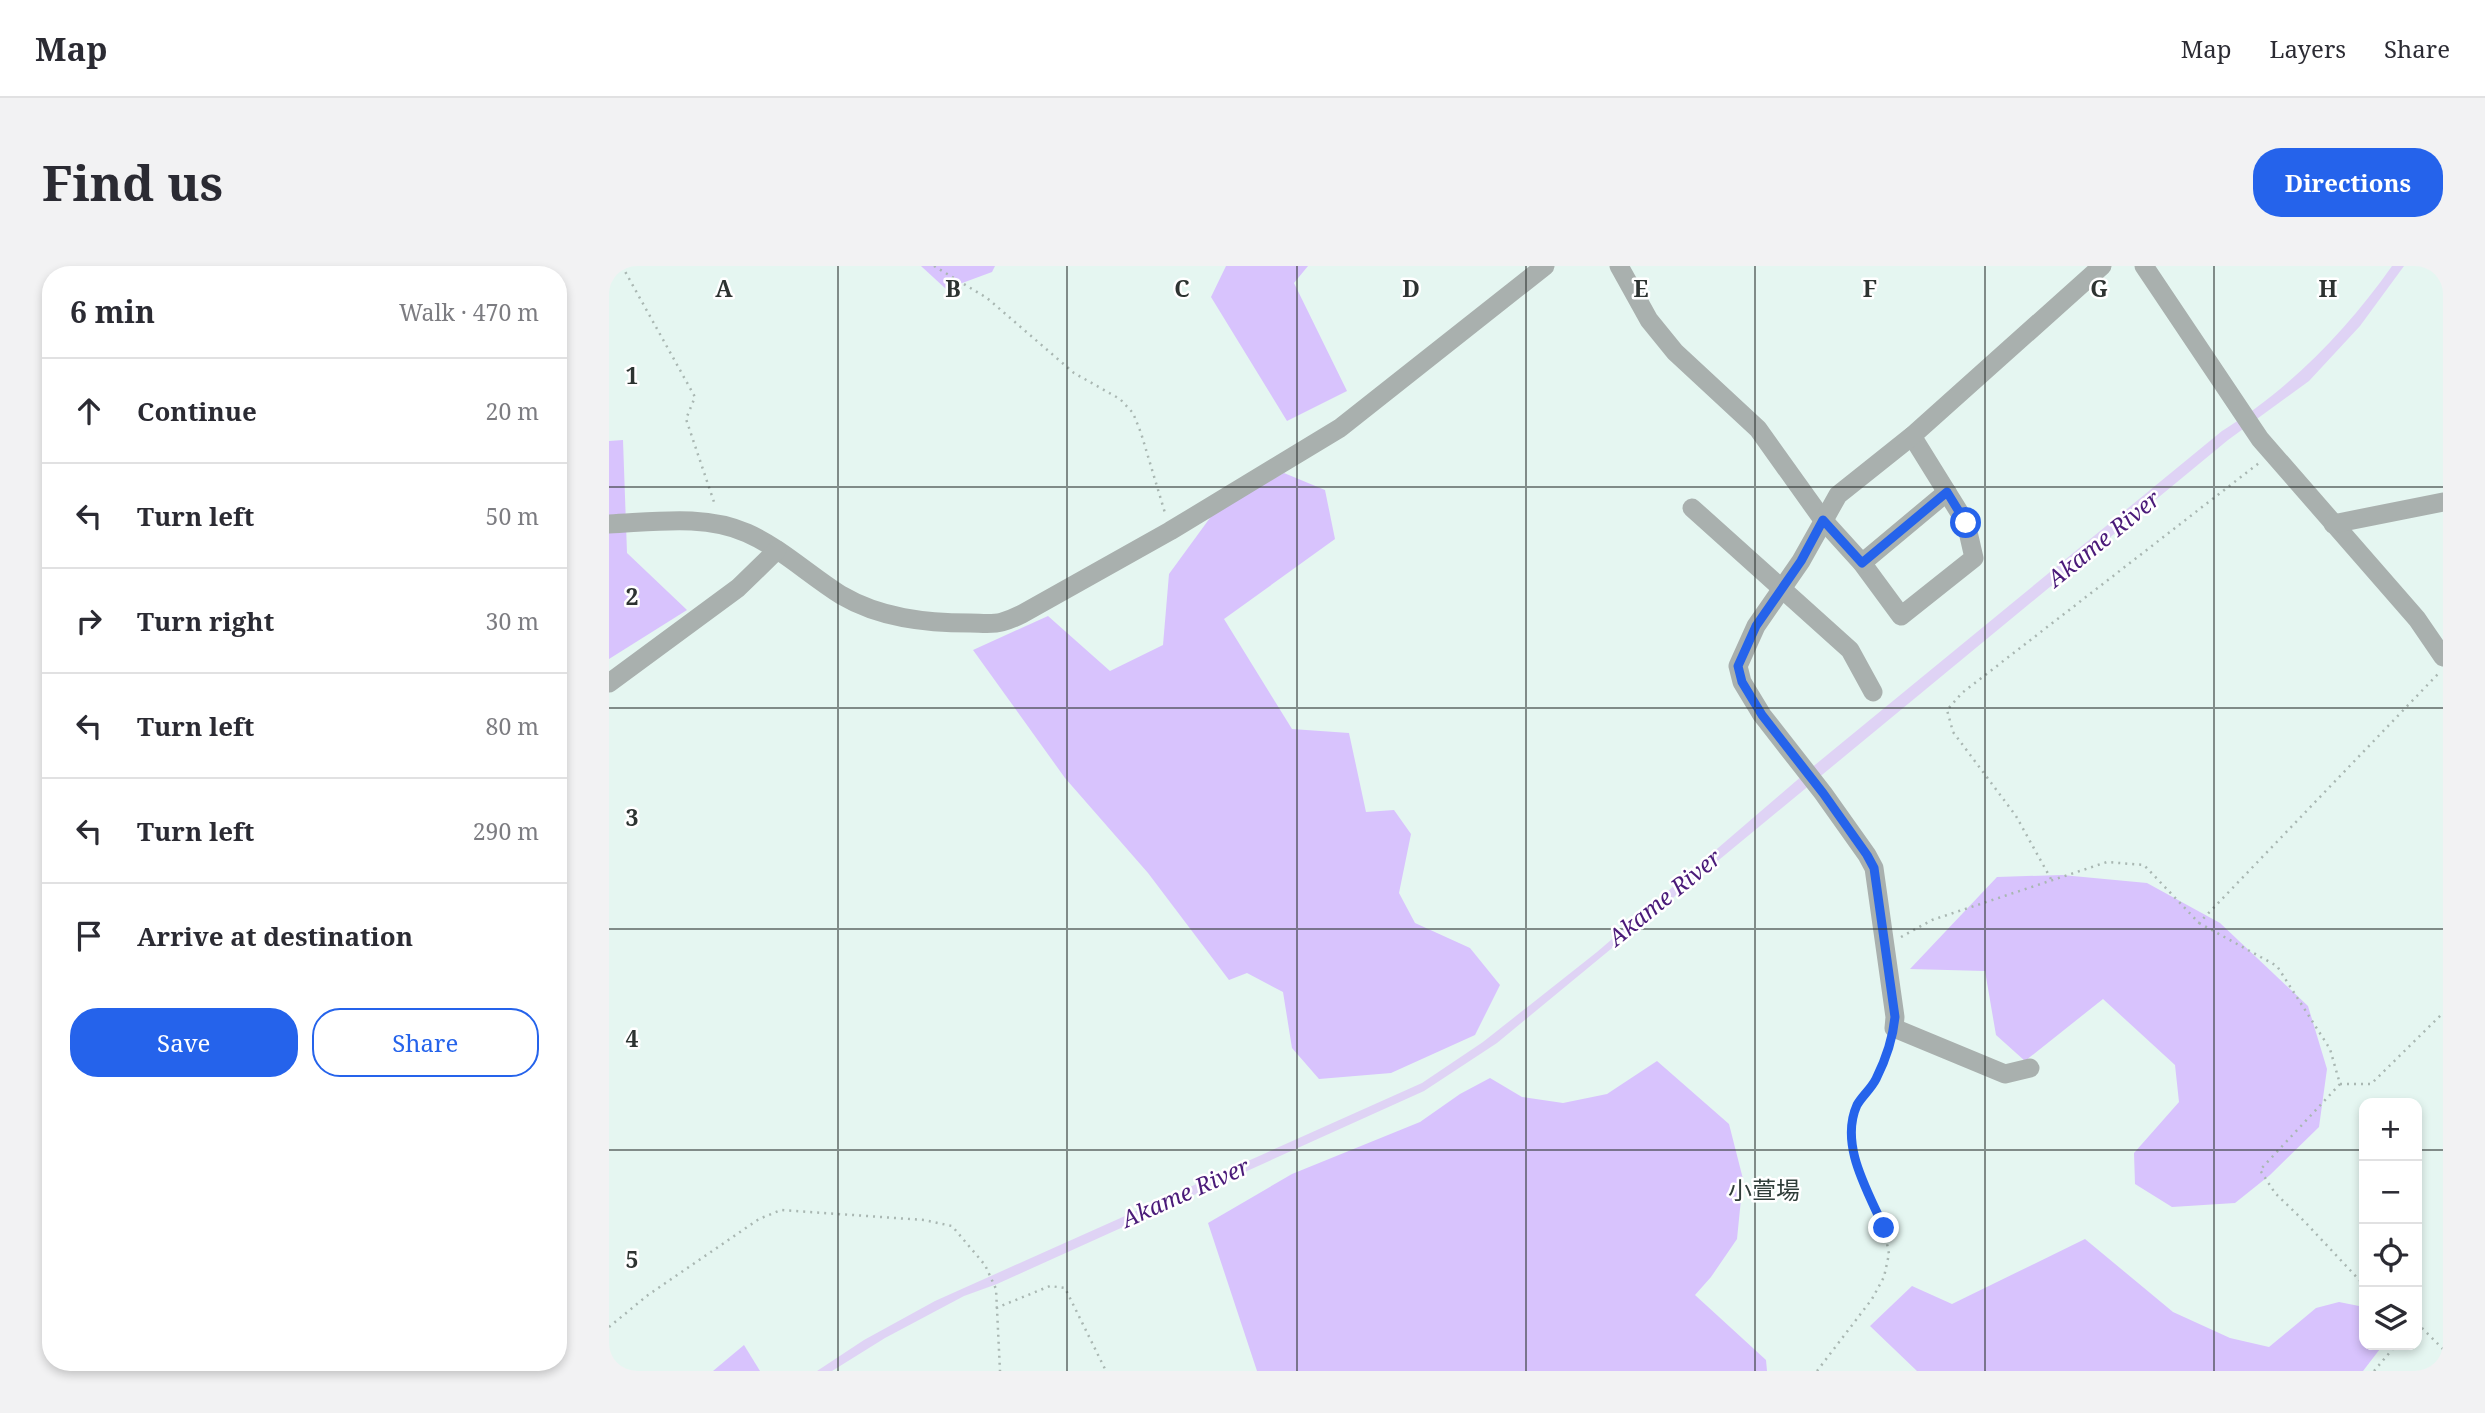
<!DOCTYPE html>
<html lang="en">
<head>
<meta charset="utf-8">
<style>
	:root { --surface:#fff; --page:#f2f2f3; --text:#2b2b33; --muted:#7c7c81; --line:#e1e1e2; --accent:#2563eb }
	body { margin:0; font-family:"Noto Serif","Noto Sans JP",serif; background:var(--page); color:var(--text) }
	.controls { position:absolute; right:21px; bottom:21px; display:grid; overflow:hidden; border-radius:14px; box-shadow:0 4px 10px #0003 }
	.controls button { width:63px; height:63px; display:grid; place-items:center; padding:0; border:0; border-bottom:2px solid var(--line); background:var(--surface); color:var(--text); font:35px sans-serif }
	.stop { position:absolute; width:21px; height:21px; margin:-16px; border:5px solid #2563eb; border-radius:50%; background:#fff }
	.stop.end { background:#2563eb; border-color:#fff; box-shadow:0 2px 7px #0008 }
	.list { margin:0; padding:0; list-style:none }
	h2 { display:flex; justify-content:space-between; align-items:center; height:91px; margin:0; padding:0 28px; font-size:30px }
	h2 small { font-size:23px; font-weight:400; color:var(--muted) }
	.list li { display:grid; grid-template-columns:46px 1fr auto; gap:21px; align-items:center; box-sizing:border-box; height:105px; padding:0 28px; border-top:2px solid var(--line) }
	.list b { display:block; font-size:26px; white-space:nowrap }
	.list em { font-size:23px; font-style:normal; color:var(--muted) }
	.actions { display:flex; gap:14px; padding:21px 28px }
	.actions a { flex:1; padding:16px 0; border:2px solid var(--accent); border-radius:28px; text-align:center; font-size:24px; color:var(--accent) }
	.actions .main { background:var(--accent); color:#fff }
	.icon { flex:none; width:38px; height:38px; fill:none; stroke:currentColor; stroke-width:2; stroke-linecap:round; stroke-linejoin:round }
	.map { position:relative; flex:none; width:1834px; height:1105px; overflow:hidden; border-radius:28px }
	header { display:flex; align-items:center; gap:42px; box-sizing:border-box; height:98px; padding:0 35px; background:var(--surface); border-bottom:2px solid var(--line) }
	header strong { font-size:33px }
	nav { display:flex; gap:38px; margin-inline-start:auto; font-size:24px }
	.intro { display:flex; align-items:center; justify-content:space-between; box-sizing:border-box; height:168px; padding:0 42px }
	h1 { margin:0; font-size:49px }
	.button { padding:18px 32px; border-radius:28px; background:var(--accent); color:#fff; font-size:24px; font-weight:700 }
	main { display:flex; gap:42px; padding:0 42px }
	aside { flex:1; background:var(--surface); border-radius:28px; box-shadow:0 4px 10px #0003 }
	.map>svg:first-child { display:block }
</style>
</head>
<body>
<header>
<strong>Map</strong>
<nav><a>Map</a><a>Layers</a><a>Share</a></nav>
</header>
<div class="intro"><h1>Find us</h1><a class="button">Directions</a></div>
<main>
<aside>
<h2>6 min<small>Walk · 470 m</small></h2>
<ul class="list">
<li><svg class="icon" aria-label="ahead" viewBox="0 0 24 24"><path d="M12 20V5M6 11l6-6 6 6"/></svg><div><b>Continue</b></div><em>20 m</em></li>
<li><svg class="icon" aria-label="left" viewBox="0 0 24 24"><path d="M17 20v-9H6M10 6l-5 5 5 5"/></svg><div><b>Turn left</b></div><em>50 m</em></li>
<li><svg class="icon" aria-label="right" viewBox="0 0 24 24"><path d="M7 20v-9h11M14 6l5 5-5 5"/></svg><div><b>Turn right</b></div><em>30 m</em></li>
<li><svg class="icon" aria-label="left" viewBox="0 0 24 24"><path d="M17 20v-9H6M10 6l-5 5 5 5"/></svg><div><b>Turn left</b></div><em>80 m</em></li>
<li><svg class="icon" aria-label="left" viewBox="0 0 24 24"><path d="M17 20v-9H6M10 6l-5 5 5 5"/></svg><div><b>Turn left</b></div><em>290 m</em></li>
<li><svg class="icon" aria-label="arrive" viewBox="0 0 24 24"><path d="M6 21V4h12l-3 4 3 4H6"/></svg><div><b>Arrive at destination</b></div></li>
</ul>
<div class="actions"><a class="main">Save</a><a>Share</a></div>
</aside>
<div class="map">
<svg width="1834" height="1105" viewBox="0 0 1834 1105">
	<rect width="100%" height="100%" fill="#e5f6f1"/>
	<!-- green -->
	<g fill="#d8c3fd">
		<polygon points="312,0 386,0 383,6 337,23"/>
		<polygon points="617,0 699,0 685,17 738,125 678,155 602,31"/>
		<polygon points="14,174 18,287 78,344 0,393 0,175"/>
		<polygon points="675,207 716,224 726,273 615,353 683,463 740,467 757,546 785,544 802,568 790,627 806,657 861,682 891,719 866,769 782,807 710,813 683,782 674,726 638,707 620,714 539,607 456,512 364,384 439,350 501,405 554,379 560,308 606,245"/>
		<polygon points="1453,609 1538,617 1611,657 1699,740 1718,803 1710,861 1661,909 1626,937 1563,941 1526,918 1525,887 1570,836 1566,799 1494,733 1416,795 1387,769 1376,705 1301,703 1388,611"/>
		<polygon points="1048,795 1120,858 1134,913 1128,973 1102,1011 1086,1029 1157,1094 1158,1105 648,1105 599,957 683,908 811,856 851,828 881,812 913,831 954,837 998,828"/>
		<polygon points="1476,973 1564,1046 1621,1072 1660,1081 1707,1042 1730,1036 1755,1041 1755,1079 1774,1079 1754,1105 1308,1105 1261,1060 1303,1020 1343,1038"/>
		<polygon points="135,1079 151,1105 104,1105"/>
	</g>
	<!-- water -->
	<path fill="#dfd3f5" d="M1783,0h12l-44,60 -51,55 -81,59 -731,603 -73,48 -427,193 -33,12 -79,42 -53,33h-15l47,-31 71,-39 487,-218 61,-41 114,-90 213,-183 412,-338c67,-41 125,-101 170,-165z"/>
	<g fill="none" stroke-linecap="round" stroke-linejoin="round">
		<!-- path -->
		<g stroke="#a9b7b2" stroke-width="2.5" stroke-dasharray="2 5" stroke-linecap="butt">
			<polyline points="13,0 86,131 77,153 106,239"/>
			<polyline points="325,0 378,32 465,107 511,133 524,147 532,167 556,247"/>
			<polyline points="1442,613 1407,550 1344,466 1338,444 1353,427 1650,197"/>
			<polyline points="1590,657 1668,700 1721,783 1731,818 1651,904 1666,927 1696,956 1755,1019"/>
			<polyline points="1292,671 1323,654 1498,596 1535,599 1590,657 1829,408"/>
			<polyline points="1731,818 1762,818 1834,747"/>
			<polyline points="387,1042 441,1020 456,1022 497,1105"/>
			<polyline points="1808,1057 1834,1083"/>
			<polyline points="0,1061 39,1029 150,953 172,944 315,954 343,960 376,999 387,1023 391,1105"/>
			<polyline points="1208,1105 1263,1033 1275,1011 1280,988 1275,962 1250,905 1241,863 1248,838 1266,814 1279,779"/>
			<polyline points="1765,1105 1787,1079"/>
		</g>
		<!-- minor -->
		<g stroke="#a9b0ae" stroke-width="19">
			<polyline points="1010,0 1040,54 1066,86 1149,163 1214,254 1253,297 1292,350 1365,292 1357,257 1303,170"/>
			<polyline points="1535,0 1651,173 1808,353 1834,391"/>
			<polyline points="1083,242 1241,384 1264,426"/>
			<path d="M0,258c45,-2 96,-10 138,9 34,15 62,42 94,62 39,23 84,28 129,28 10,0 22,2 32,-1 7,-2 14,-5 20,-8l148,-83 170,-103 205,-162"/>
			<polyline points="1724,258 1834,236"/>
			<polyline points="1253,297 1338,226"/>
			<polyline points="0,417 129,322 168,284"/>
			<polyline points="1421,802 1396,808 1285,762 1286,751 1265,602 1258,589 1214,527 1153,449 1133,416 1129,400 1147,360 1192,295 1229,229 1303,170 1493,0"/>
		</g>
	</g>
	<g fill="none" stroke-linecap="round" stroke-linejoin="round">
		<!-- route -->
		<path stroke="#2563eb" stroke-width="9" d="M1275,962c-16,-37 -45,-83 -27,-123 5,-9 14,-16 19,-26 9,-18 17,-42 19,-62l-21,-149 -7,-13 -44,-62 -61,-78 -20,-33 -4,-16 18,-40 45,-65 22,-41 39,43 85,-71 19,31"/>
	</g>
	<!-- grid -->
	<path fill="none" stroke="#2d3331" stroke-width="2" stroke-opacity="0.55" d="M229,0v1105M458,0v1105M688,0v1105M917,0v1105M1146,0v1105M1376,0v1105M1605,0v1105M0,221h1834M0,442h1834M0,663h1834M0,884h1755M1808,884h26"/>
	<g text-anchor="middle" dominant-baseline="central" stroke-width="5" stroke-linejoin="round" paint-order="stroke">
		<!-- water labels -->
		<g font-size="23" font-style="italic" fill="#4a1a79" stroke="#fff">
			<text transform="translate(1494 272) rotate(-39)">Akame River</text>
			<text transform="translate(1055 631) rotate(-39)">Akame River</text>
			<text transform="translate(576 926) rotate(-24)">Akame River</text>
		</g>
		<!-- quarter labels -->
		<g font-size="24" fill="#2f3d39" stroke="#fff">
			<text x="1155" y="923">小萱場</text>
		</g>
	</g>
	<g font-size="23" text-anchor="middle" font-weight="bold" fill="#2d3331" stroke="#fff" stroke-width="5" stroke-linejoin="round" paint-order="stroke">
		<text x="115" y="31">A</text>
		<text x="344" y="31">B</text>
		<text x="573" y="31">C</text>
		<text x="802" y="31">D</text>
		<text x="1032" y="31">E</text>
		<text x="1261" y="31">F</text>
		<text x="1490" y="31">G</text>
		<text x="1719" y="31">H</text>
		<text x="23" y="118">1</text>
		<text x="23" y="339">2</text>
		<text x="23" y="560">3</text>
		<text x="23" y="781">4</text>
		<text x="23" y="1002">5</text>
	</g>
</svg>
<div class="controls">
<button>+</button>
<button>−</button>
<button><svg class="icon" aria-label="locate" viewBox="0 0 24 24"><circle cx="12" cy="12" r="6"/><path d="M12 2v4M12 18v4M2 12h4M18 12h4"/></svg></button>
<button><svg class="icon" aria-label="layers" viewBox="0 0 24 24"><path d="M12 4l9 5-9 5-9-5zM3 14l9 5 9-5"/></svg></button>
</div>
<div class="stop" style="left:1357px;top:257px"></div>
<div class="stop end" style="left:1275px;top:962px"></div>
</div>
</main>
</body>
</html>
